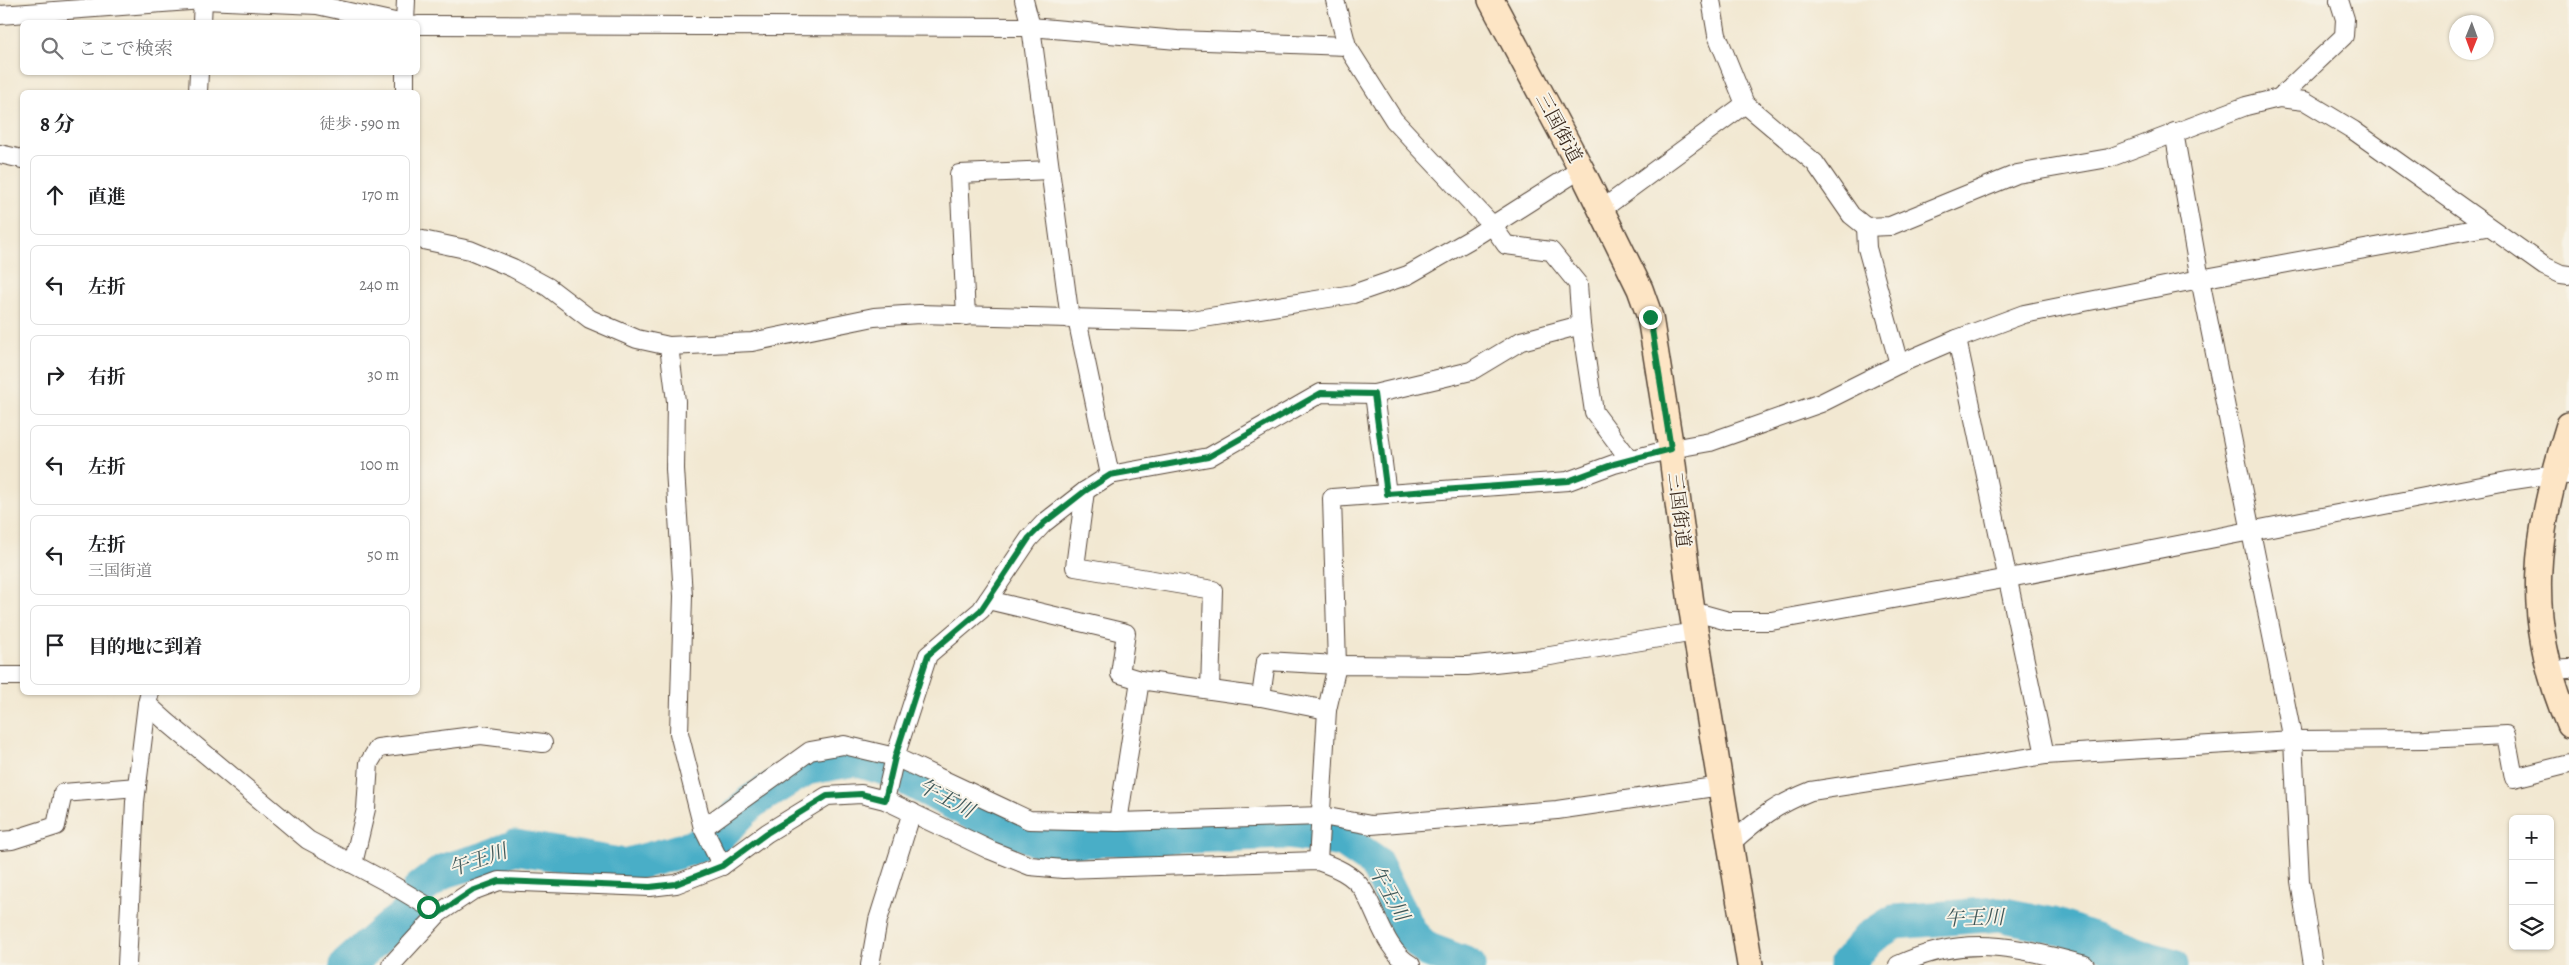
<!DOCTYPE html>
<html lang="ja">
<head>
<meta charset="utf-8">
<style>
	:root { --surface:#fff; --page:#f6f6f6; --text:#202124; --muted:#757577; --line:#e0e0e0 }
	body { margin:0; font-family:Alegreya,"Noto Serif JP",serif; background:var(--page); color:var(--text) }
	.controls { position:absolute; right:15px; bottom:15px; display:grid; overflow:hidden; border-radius:8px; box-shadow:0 1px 4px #0004 }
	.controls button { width:45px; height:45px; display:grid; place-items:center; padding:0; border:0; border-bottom:1px solid var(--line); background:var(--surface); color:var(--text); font:25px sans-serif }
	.compass { position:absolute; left:2449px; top:15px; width:45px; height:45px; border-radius:50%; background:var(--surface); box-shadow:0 1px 4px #0004; rotate:181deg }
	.stop { position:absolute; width:15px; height:15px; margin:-11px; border:4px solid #0b8043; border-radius:50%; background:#fff }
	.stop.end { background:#0b8043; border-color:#fff; box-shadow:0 1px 5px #0008 }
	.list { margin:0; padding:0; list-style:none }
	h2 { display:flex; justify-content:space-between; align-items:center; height:65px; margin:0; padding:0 20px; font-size:21px }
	h2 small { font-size:16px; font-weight:400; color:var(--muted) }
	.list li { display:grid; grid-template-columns:32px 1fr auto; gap:15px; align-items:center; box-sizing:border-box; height:80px; margin:0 10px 10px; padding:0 10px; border:1px solid var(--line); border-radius:8px }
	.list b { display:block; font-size:19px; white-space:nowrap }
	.list p { margin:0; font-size:16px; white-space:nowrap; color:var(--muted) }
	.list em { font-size:16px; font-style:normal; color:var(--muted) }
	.icon { flex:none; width:28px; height:28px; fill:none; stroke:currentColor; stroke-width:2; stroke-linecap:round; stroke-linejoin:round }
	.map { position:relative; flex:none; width:2569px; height:965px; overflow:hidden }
	.search { position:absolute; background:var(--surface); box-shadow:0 1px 4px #0004; left:20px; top:20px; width:400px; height:55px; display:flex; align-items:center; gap:12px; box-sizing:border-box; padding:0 18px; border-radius:8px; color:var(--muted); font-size:19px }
	.panel { position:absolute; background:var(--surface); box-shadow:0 1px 4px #0004; left:20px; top:90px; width:400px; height:605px; border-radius:8px }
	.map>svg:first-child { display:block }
</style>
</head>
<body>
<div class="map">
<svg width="2569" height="965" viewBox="0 0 2569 965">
	<rect width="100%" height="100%" fill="#f7f3e8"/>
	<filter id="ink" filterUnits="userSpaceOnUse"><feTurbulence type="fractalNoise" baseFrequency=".02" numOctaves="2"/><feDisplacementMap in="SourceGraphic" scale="10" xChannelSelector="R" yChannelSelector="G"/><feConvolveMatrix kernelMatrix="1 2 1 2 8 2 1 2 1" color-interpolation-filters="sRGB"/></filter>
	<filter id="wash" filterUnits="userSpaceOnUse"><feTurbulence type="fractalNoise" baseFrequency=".0096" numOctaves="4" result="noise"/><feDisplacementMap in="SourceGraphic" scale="20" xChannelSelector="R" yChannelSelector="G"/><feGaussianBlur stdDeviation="1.12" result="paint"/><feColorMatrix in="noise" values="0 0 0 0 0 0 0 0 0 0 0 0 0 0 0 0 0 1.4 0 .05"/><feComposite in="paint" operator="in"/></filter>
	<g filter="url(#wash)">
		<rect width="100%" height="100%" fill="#f2e8d2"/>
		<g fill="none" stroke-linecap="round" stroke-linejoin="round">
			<!-- river -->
			<g stroke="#48aec7" stroke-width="35">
				<polyline points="347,965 391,926 406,916 420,889 444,871 485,859 515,847 625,866 688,849 716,838 751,802 806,768 855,759 891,770 982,818 1045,842 1287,832 1343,840 1375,862 1410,933 1426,949 1468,965"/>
				<polyline points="1846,965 1869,938 1894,922 1999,914 2053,925 2141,957 2171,965"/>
			</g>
		</g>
	</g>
	<g filter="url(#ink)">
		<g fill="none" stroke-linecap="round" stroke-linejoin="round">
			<!-- street casing -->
			<g stroke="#564639" stroke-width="20">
				<g id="street">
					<polyline points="1024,0 1031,27 1070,319"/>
					<polyline points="1335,0 1347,46 1394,120 1492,225 1506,245 1551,251 1578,284 1581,325 1594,412 1630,460"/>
					<polyline points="1711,0 1717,35 1745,104 1815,163 1851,215 1866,227 1890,226 2017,174 2109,158 2246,106 2279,98 2305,101 2353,130 2544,266 2561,274 2569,275"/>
					<polyline points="0,15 203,0 317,5 395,22"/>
					<polyline points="202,22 203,0"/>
					<polyline points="405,22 406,0"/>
					<polyline points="418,25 1031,27 1177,40 1347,46"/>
					<polyline points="405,72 405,92"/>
					<polyline points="198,92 199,72"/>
					<polyline points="2279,98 2344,36 2345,19 2339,0"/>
					<polyline points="2174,132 2200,279 2293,740 2300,881 2313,965"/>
					<polyline points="0,154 22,159"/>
					<polyline points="1601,210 1745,104"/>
					<polyline points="1866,227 1867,248 1899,364"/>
					<polyline points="418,239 470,250 513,268 548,287 590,319 637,339 669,346 752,342 874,317 919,314 1185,321 1353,294 1408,275 1471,239 1581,169"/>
					<polyline points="966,316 959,174 1050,170"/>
					<polyline points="1957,339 2045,755"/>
					<polyline points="669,346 676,401 675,469 683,596 679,733 703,828 722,866"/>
					<polyline points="1374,394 1387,494"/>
					<polyline points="1110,475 1209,457 1321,393 1374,394 1471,371 1521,341 1581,325"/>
					<polyline points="1085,491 1075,567 1213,590 1210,690"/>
					<polyline points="988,600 1126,633 1120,674 1140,680 1261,697 1327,710"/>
					<polyline points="1692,611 1728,621 1771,621 2009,578 2507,481 2554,474 2569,475"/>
					<polyline points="2549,670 2569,669"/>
					<polyline points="0,676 22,676"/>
					<polyline points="150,692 147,704 167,722 308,840 394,886 439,913"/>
					<polyline points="1261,697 1266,661 1337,665 1332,498 1568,481 1614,464 1671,449 1710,442 1821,403 1899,364 1957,339 2024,314 2200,279 2486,227"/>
					<polyline points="885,800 895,757 928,655 981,610 1029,539 1044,523 1085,491 1110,475 1077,319"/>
					<polyline points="1118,822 1140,680"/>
					<polyline points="703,828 810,751 844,745 895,757 1029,820 1118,822 1322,816 1371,825 1557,810 1721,786"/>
					<polyline points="0,841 12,840 56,826 63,793 137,787"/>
					<path d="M1731,843c28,-25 45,-38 80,-52l234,-36 248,-15 132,-1 81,-4 8,43 55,-14"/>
					<polyline points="1318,861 1327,710 1337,665 1467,666 1532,659 1695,632"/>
					<polyline points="353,864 366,809 369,763 378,748 481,735 543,743"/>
					<polyline points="127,965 135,802 147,704"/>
					<path d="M391,965l48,-52 33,-22 27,-10 151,6 26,-3 46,-18 45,-33 60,-37 34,-2 24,6 105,50 40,16 33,3 255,-8c17,6 35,13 45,29 15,24 22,61 48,75"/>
					<polyline points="870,965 878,920 912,812"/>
					<path d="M1898,965c68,-32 118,-18 187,0"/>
				</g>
			</g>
			<!-- secondary casing -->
			<g stroke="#564639" stroke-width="28">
				<g id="secondary">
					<polyline points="1491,0 1581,169 1640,289 1650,317 1671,449 1692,611 1750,965"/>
					<path d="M2569,425c-34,110 -47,191 0,300"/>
				</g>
			</g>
			<!-- street -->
			<use href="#street" stroke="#fff" stroke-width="18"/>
			<!-- secondary -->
			<use href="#secondary" stroke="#fde5c5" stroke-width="25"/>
		</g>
	</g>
	<g fill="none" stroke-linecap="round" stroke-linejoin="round" filter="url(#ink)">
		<!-- route -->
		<polyline stroke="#0b8043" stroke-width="6" points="428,907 439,913 472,891 499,881 650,887 676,884 722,866 767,833 827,796 861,794 885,800 895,757 928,655 981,610 1029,538 1044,523 1085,491 1110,475 1208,457 1321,393 1374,394 1387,494 1568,481 1614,464 1671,449 1650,317"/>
	</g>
	<g text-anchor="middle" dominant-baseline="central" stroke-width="4" stroke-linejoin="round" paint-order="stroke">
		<!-- street labels -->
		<g font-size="19" fill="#3b2a1e" stroke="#f7f3e8">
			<text transform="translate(1559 128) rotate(62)">三国街道</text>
			<text transform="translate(1679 510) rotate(83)">三国街道</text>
		</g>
		<!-- water labels -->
		<g font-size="20" font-style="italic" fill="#405859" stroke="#f7f3e8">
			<text transform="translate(946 798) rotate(28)">午王川</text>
			<text transform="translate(478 860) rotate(-19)">午王川</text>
			<text transform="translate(1389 893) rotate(61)">午王川</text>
			<text transform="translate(1974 918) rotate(-2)">午王川</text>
		</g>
	</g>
</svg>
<div class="controls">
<button>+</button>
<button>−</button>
<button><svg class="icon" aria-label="layers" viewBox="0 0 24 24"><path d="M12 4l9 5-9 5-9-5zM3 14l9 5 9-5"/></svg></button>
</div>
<svg class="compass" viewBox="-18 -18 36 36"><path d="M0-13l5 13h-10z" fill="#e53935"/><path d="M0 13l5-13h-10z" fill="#757577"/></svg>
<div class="stop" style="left:428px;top:907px"></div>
<div class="stop end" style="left:1650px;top:317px"></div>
<div class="search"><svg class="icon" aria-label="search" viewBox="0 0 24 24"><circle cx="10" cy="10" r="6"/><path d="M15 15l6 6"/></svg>ここで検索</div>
<section class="panel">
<h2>8 分<small>徒歩 · 590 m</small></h2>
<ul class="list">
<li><svg class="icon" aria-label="ahead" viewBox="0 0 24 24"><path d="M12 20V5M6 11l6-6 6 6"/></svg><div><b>直進</b></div><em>170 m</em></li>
<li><svg class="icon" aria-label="left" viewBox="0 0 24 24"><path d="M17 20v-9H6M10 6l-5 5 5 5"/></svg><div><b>左折</b></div><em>240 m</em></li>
<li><svg class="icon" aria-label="right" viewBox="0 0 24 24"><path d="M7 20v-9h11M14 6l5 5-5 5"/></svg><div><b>右折</b></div><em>30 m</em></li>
<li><svg class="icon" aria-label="left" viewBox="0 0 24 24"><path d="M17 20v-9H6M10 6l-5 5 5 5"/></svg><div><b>左折</b></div><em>100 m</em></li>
<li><svg class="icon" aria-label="left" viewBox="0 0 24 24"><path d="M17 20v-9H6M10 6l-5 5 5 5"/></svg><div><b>左折</b><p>三国街道</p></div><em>50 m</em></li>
<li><svg class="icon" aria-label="arrive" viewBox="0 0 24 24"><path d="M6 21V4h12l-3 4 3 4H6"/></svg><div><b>目的地に到着</b></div></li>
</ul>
</section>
</div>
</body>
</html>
